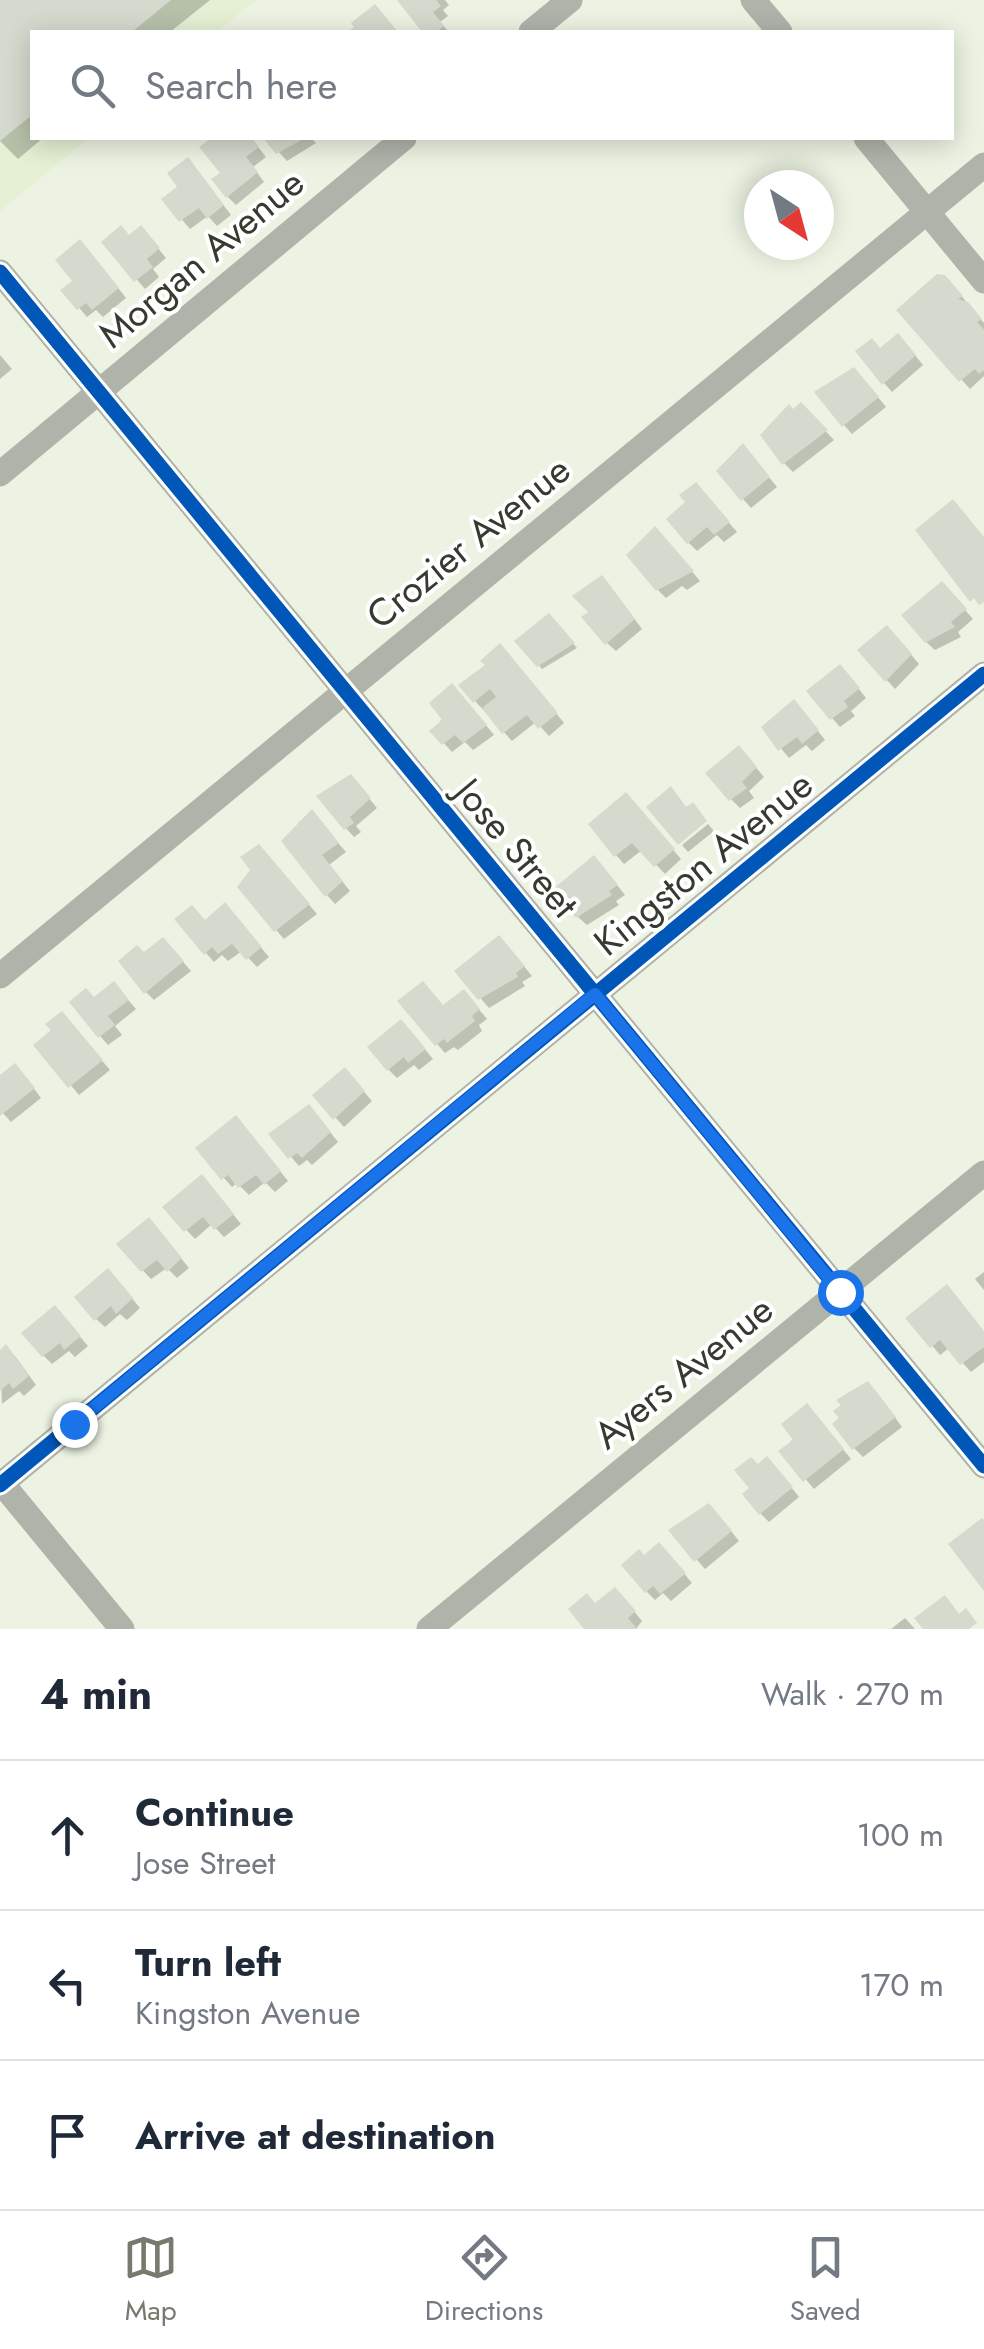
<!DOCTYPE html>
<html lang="en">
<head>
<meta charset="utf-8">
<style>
	:root { --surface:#fff; --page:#f6f6f7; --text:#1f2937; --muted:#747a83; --line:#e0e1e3; --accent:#767b6e }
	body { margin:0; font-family:Jost,sans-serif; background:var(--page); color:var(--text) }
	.compass { position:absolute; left:744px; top:170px; width:90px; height:90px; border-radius:50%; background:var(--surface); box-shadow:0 5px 25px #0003; rotate:144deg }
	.stop { position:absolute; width:30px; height:30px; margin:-22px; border:8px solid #1a73e8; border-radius:50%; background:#fff }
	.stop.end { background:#1a73e8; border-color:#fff; box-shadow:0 2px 10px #0008 }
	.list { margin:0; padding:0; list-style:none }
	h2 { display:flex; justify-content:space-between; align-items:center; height:130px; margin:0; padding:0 40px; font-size:42px }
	h2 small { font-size:32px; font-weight:400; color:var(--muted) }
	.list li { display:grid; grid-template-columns:65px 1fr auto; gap:30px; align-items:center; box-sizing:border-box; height:150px; padding:0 40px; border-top:2px solid var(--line) }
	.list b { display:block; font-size:38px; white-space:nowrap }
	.list p { margin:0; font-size:32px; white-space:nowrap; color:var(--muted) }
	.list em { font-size:32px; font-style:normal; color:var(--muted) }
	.icon { flex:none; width:55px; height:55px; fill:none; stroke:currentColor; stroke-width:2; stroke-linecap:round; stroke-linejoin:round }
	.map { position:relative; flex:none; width:984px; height:1629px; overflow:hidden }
	.search { position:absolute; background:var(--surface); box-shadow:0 5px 25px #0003; left:30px; right:30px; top:30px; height:110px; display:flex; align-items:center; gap:25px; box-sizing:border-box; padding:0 35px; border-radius:0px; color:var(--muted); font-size:38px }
	.sheet { height:580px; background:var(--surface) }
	nav { display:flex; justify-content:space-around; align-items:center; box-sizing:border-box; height:140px; border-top:2px solid var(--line); background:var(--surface); font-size:28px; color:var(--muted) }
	nav a { display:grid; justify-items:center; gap:5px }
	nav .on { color:var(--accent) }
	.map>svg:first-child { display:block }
</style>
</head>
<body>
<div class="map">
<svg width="984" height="1629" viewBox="0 0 984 1629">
	<rect width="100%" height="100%" fill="#ecf3e2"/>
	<!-- built -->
	<polygon fill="#e5f0d4" points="0,0 256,0 216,32 32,32 32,138 89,138 0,211"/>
	<!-- shadow -->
	<g fill="#0003">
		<polygon points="0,0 210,0 170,32 32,32 32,138 43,138 18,159 0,141"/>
		<polygon points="400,0 445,0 449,5 443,10 448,16 440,22 449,32 425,32"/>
		<polygon points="215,138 251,138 266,157 253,167 264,182 236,205 227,196 223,173 203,147"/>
		<polygon points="266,138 311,138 316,143 287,161"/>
		<polygon points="196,169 231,215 217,226 208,216 190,229 165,200"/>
		<polygon points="149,237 166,258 153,269 159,277 145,289 105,242"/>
		<polygon points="89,251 126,298 103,317 96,310 87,317 64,290 75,281"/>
		<polygon points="954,287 984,323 984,376 970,389 899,310"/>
		<polygon points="906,344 923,365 892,392 884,383 881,351"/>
		<polygon points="0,355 12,369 0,379"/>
		<polygon points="863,379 886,407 852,434 844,425"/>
		<polygon points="801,405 834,440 793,472 784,463 794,412"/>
		<polygon points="751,455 777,487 751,508 743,499"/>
		<polygon points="704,494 737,532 724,542 717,535 697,551 688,542"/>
		<polygon points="664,538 700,581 687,590 682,586 666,598 657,589"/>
		<polygon points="605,579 642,629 616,651 607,643 589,584"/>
		<polygon points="950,593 973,619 958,632 961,637 935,650 926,642"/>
		<polygon points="549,617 577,648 542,669 518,641"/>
		<polygon points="896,637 919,664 895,689 860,650"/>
		<polygon points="509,655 564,723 549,736 536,722 512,741 475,701"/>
		<polygon points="848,675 866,698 851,711 855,716 840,727 832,718"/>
		<polygon points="461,695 494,735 473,750 465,742 452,752 433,731"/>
		<polygon points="802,711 825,740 812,751 806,745 789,758 764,728"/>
		<polygon points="747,757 764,777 749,791 754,798 740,808 731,799"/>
		<polygon points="359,786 377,808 356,826 361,832 354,837 346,828"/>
		<polygon points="634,804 681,859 665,874 642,850 624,864 616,855"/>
		<polygon points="311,812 346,852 329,865 350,891 335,904 327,895 298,823"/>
		<polygon points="708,824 714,831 688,852 682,845"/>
		<polygon points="267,856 317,914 284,939 276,930 253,870"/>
		<polygon points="602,866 625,895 616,901 619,905 587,925 578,917"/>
		<polygon points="233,914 269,957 257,967 242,951 228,961 222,955 214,962 206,953 205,923"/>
		<polygon points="508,947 532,976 522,982 525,986 489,1008 458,972"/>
		<polygon points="172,949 191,971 154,1000 146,992 144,956"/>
		<polygon points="122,993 136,1009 115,1026 122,1035 108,1045 100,1036 95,1000"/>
		<polygon points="472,1001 487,1019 479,1025 482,1031 458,1050 454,1047 445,1053 437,1044 443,1008"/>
		<polygon points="70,1023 110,1070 79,1095 37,1045"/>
		<polygon points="410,1031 433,1059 419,1070 414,1065 397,1078 388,1069"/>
		<polygon points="23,1074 41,1098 11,1122 0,1110 0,1078"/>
		<polygon points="353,1079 372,1101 344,1127 315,1095"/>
		<polygon points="317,1116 338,1142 312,1165 307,1160 299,1166 272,1135"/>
		<polygon points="244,1127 288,1181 275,1192 265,1182 249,1195 237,1183 232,1187 198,1149"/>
		<polygon points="210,1186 241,1224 224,1237 212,1224 195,1239 165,1207"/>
		<polygon points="157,1229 189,1268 177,1278 167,1268 151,1279 119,1245"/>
		<polygon points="984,1272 984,1290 975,1279"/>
		<polygon points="116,1279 140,1308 127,1320 120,1314 105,1327 96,1319"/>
		<polygon points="63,1317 88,1346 75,1357 69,1351 52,1364 43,1355"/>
		<polygon points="909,1318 984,1333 984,1362 971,1372 949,1348 940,1355"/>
		<polygon points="0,1353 15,1356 36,1385 24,1396 19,1391 2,1404"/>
		<polygon points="877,1393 902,1427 863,1457 854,1448"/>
		<polygon points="815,1415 851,1459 814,1489 782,1451"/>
		<polygon points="758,1467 776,1468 799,1497 769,1522 760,1513 752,1488"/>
		<polygon points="718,1515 739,1541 705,1569 672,1531"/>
		<polygon points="668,1554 692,1583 671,1601 663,1593 655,1600 647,1592 644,1558"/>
		<polygon points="624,1599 642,1621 636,1629 587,1629 596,1606"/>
		<polygon points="905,1618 915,1629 891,1629"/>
	</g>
	<!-- building -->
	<g fill="#d4dacd">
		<polygon points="0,0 171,0 132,32 32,32 32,115 0,141"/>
		<polygon points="397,0 436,0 441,6 433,12 444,26 436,32 422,32"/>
		<polygon points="375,4 398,32 347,32 354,27 351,23"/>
		<polygon points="211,138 252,138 259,147 246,157 258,172 226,198 211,179 220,173 199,147"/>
		<polygon points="263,138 305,138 276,154"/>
		<polygon points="188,157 224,205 207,219 199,208 179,222 161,199 177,187 167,173"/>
		<polygon points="121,225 129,235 141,225 160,248 147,259 153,267 134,282 101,242"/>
		<polygon points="80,239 119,288 92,310 86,303 77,310 60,290 72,281 55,260"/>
		<polygon points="937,274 945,275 963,296 958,299 968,302 982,319 977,322 984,330 984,370 979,374 975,369 959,382 896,310"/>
		<polygon points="898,333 916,355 882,385 855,351 872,338 880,348"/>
		<polygon points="854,367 879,397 842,427 814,392"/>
		<polygon points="801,402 828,430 782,465 760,435 789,404 793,409"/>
		<polygon points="743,443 770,477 741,501 716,471"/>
		<polygon points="696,482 730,522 714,535 707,527 687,544 666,519 685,502 679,495"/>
		<polygon points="953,499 984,537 984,602 979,605 974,598 970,602 915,530"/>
		<polygon points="655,526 694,571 656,591 626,555"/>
		<polygon points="602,575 635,619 605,645 581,617 588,612 572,596"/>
		<polygon points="942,581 967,609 951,622 955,627 925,643 901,615"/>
		<polygon points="549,613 575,643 537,667 514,641"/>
		<polygon points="887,625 912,654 885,682 857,650"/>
		<polygon points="500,643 558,713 538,729 527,715 502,734 482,708 496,697 490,689 473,703 458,685 485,665 480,661"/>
		<polygon points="840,664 860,688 844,701 848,707 830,720 806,691"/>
		<polygon points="452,683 487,725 463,743 455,735 442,745 429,731 442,720 429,703"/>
		<polygon points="794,699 819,730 802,744 797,737 778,751 761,727"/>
		<polygon points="739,745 757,767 742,782 747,788 729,801 705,773"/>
		<polygon points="351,774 371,798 350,817 354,823 344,830 316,796"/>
		<polygon points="671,786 686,807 693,802 707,821 678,845 646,807"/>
		<polygon points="626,792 675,849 654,867 632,843 614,857 588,824"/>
		<polygon points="312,809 339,843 322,855 343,881 325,897 281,841"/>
		<polygon points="259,844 310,904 274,932 237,887 250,870 240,857"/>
		<polygon points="594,855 618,885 609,891 612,895 576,918 552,890"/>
		<polygon points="225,902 262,947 246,960 232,944 218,954 212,947 204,955 174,919 192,905 205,920"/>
		<polygon points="499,935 525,966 516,973 518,977 478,1000 454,971"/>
		<polygon points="163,937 184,961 144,994 118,961 137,945 144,952"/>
		<polygon points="114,981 129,1000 108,1016 115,1025 98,1038 69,1002 86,988 94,997"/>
		<polygon points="423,981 443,1005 464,989 480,1009 472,1016 475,1021 447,1043 444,1039 435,1046 397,1001"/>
		<polygon points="62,1011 103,1060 68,1088 33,1045 51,1030 45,1024"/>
		<polygon points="401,1019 426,1049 408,1063 404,1057 387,1071 367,1047"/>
		<polygon points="15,1063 35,1088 0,1116 0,1075"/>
		<polygon points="345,1067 365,1091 333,1120 312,1095"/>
		<polygon points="309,1104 331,1132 302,1158 297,1153 288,1159 268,1134"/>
		<polygon points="236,1115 281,1171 264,1185 256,1175 238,1188 228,1175 221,1180 195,1148"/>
		<polygon points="202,1174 234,1214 214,1230 203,1217 184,1232 162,1207"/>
		<polygon points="149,1217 182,1258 167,1272 157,1260 141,1272 116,1244"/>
		<polygon points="108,1268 133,1298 116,1314 111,1306 94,1321 74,1297"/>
		<polygon points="947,1284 984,1331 984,1347 960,1365 940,1340 930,1348 905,1318"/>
		<polygon points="55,1305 81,1336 64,1350 60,1343 42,1357 21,1333"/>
		<polygon points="6,1344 29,1376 13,1389 9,1383 0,1391 0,1350"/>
		<polygon points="868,1381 896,1417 852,1450 832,1424 839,1418 833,1411 841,1405 836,1400"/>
		<polygon points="807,1403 844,1449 803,1482 778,1451 793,1440 781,1424"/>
		<polygon points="767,1456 793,1487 759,1515 742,1494 749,1488 734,1470 751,1457 758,1464"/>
		<polygon points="709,1503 732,1531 694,1562 668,1530"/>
		<polygon points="982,1518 984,1520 984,1591 948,1544"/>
		<polygon points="659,1542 686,1573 660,1594 653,1586 645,1593 621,1565 639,1549 644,1555"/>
		<polygon points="615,1587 636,1611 628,1618 637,1629 584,1629 568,1609 587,1593 595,1603"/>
		<polygon points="945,1595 959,1614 966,1608 977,1623 969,1629 923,1629 914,1618"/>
	</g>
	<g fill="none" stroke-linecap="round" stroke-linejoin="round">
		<!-- minor -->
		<g stroke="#b0b3aa" stroke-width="25">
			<polyline points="753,0 780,32"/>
			<polyline points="531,32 570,0"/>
			<polyline points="866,138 984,281"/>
			<polyline points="0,272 984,1466"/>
			<polyline points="0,474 404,138"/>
			<polyline points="0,976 984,165"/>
			<polyline points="0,1481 122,1629"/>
			<polyline points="0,1485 984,674"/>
			<polyline points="429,1629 984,1173"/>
		</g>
		<!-- cycleway casing -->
		<g stroke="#fff" stroke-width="21">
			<g id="cycleway">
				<polyline points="0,272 984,1466"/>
				<polyline points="0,1485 984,674"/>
			</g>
		</g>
		<!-- cycleway -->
		<use href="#cycleway" stroke="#0057b8" stroke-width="15"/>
	</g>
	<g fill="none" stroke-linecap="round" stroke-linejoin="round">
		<!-- route -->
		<polyline stroke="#1a73e8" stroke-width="12" points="74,1424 595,994 840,1292"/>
	</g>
	<g text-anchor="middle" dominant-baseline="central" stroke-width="8" stroke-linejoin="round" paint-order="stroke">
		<!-- street labels -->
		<g font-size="38" fill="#363a2f" stroke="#fff">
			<text transform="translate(201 258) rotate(-40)">Morgan Avenue</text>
			<text transform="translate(468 542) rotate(-39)">Crozier Avenue</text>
			<text transform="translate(517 848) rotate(50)">Jose Street</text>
			<text transform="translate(703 863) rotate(-39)">Kingston Avenue</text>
			<text transform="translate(683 1372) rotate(-39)">Ayers Avenue</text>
		</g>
	</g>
</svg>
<svg class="compass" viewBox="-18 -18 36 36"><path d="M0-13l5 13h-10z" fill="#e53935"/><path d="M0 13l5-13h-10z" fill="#747a83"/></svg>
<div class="stop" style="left:840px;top:1292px"></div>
<div class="stop end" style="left:74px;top:1424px"></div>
<div class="search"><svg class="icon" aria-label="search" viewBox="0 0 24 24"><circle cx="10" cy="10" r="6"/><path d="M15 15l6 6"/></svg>Search here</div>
</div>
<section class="sheet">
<h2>4 min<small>Walk · 270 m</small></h2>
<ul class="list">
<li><svg class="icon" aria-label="ahead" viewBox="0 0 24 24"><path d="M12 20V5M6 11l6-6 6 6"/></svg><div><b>Continue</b><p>Jose Street</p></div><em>100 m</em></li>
<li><svg class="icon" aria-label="left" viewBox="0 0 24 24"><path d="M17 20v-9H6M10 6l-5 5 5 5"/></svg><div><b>Turn left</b><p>Kingston Avenue</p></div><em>170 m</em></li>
<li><svg class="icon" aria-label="arrive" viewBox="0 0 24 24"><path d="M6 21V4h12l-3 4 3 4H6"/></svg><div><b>Arrive at destination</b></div></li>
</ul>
</section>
<nav>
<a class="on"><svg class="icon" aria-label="map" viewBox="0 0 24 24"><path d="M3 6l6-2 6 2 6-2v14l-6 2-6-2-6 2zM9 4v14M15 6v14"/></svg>Map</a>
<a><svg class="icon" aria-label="directions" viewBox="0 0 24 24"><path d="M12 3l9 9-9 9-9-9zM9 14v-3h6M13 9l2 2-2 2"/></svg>Directions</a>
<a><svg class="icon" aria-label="saved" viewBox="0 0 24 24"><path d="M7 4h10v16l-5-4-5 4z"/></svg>Saved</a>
</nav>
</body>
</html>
